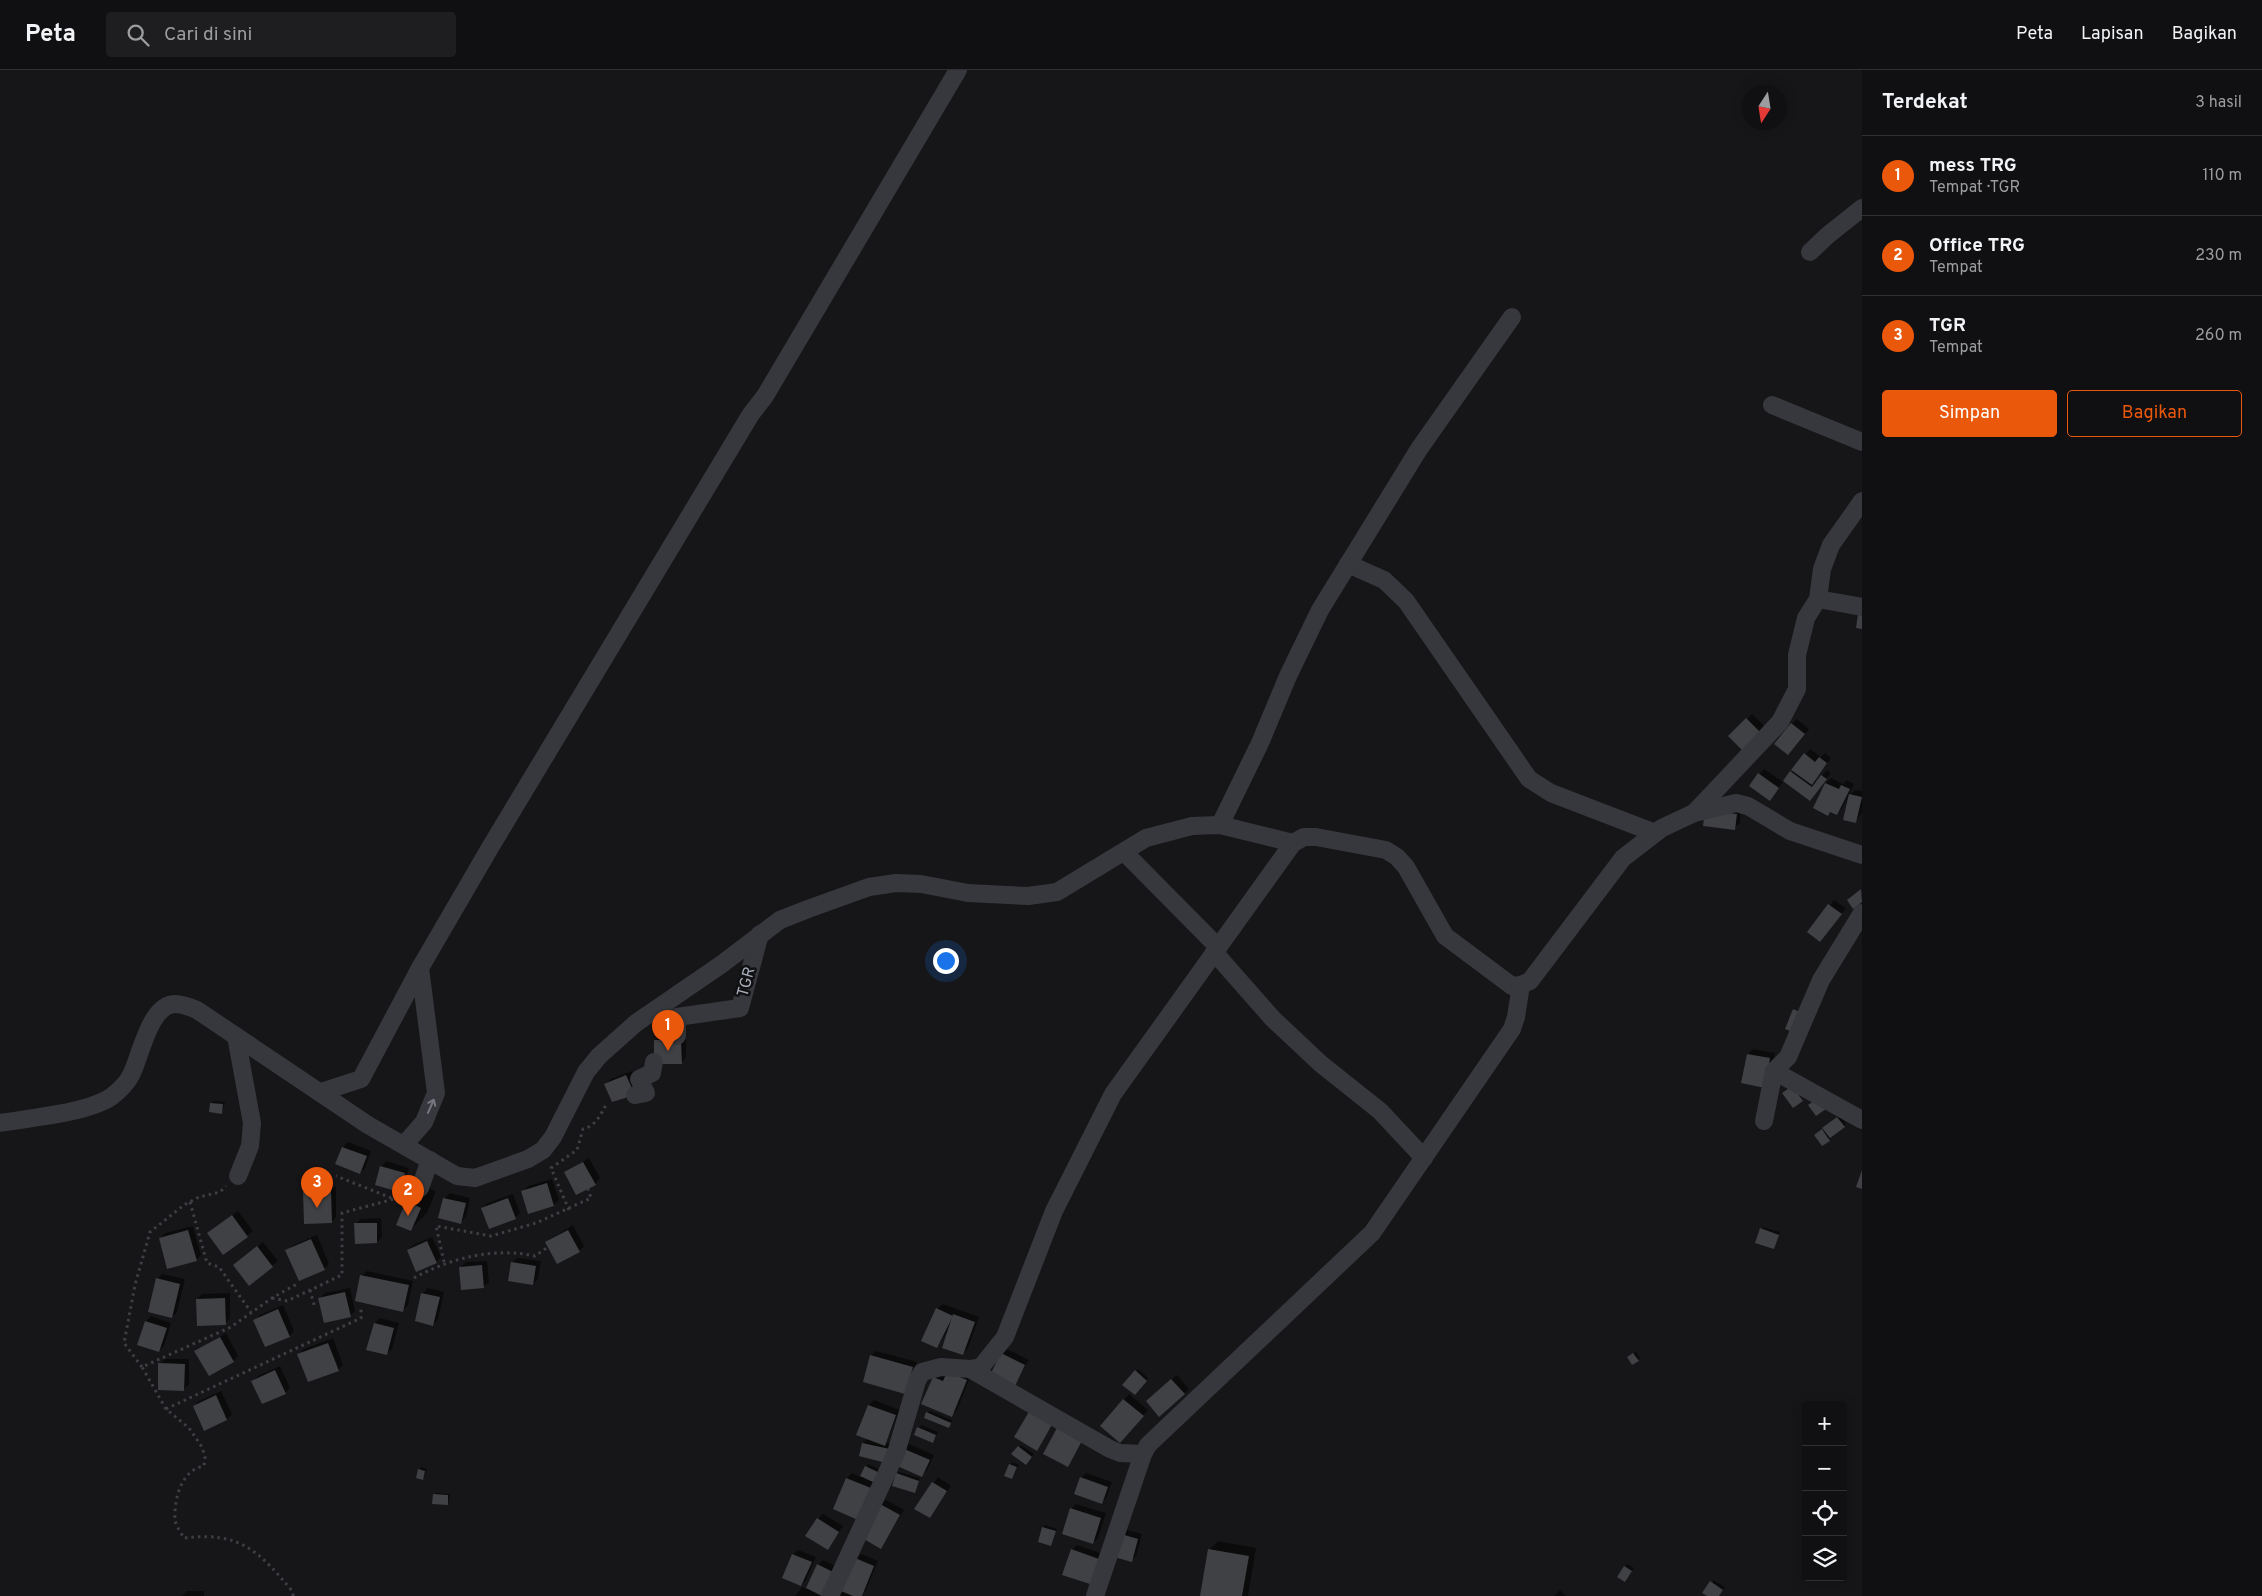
<!DOCTYPE html>
<html lang="id">
<head>
<meta charset="utf-8">
<style>
	:root { --surface:#101012; --page:#1e1e20; --text:#f1f3f6; --muted:#9c9d9f; --line:#303032; --accent:#ea580c }
	body { margin:0; font-family:Overpass,sans-serif; background:var(--page); color:var(--text) }
	.controls { position:absolute; right:15px; bottom:15px; display:grid; overflow:hidden; border-radius:5px; box-shadow:0 2px 12px #0003 }
	.controls button { width:45px; height:45px; display:grid; place-items:center; padding:0; border:0; border-bottom:1px solid var(--line); background:var(--surface); color:var(--text); font:25px sans-serif }
	.compass { position:absolute; left:1742px; top:15px; width:45px; height:45px; border-radius:50%; background:var(--surface); box-shadow:0 2px 12px #0003; rotate:192deg }
	.you { position:absolute; left:945px; top:890px; width:18px; height:18px; margin:-12px; border:4px solid #fff; border-radius:50%; background:#1a73e8; box-shadow:0 0 0 8px #1a73e833 }
	.badge { display:grid; place-items:center; width:32px; height:32px; border-radius:50%; background:var(--accent); color:#fff; font-size:16px; font-weight:700 }
	.pin { position:absolute; translate:-50% -41px; filter:drop-shadow(0 1px 2px #0008) }
	.pin::after { content:''; position:absolute; top:26px; width:18px; height:15px; background:inherit; clip-path:polygon(0 0,100% 0,50% 100%) }
	.list { margin:0; padding:0; list-style:none }
	h2 { display:flex; justify-content:space-between; align-items:center; height:65px; margin:0; padding:0 20px; font-size:21px }
	h2 small { font-size:16px; font-weight:400; color:var(--muted) }
	.list li { display:grid; grid-template-columns:32px 1fr auto; gap:15px; align-items:center; box-sizing:border-box; height:80px; padding:0 20px; border-top:1px solid var(--line) }
	.list b { display:block; font-size:19px; white-space:nowrap }
	.list p { margin:0; font-size:16px; white-space:nowrap; color:var(--muted) }
	.list em { font-size:16px; font-style:normal; color:var(--muted) }
	.actions { display:flex; gap:10px; padding:15px 20px }
	.actions a { flex:1; padding:11px 0; border:1px solid var(--accent); border-radius:5px; text-align:center; font-size:18px; color:var(--accent) }
	.actions .main { background:var(--accent); color:#fff }
	.icon { flex:none; width:28px; height:28px; fill:none; stroke:currentColor; stroke-width:2; stroke-linecap:round; stroke-linejoin:round }
	.map { position:relative; flex:none; width:1862px; height:1526px; overflow:hidden }
	header { display:flex; align-items:center; gap:30px; box-sizing:border-box; height:70px; padding:0 25px; background:var(--surface); border-bottom:1px solid var(--line) }
	header strong { font-size:24px }
	nav { display:flex; gap:28px; margin-inline-start:auto; font-size:18px }
	.search { width:350px; height:45px; background:var(--page); display:flex; align-items:center; gap:12px; box-sizing:border-box; padding:0 18px; border-radius:5px; color:var(--muted); font-size:19px }
	main { display:flex }
	aside { flex:1; background:var(--surface) }
	.map>svg:first-child { display:block }
</style>
</head>
<body>
<header>
<strong>Peta</strong>
<div class="search"><svg class="icon" aria-label="search" viewBox="0 0 24 24"><circle cx="10" cy="10" r="6"/><path d="M15 15l6 6"/></svg>Cari di sini</div>
<nav><a>Peta</a><a>Lapisan</a><a>Bagikan</a></nav>
</header>
<main>
<div class="map">
<svg width="1862" height="1526" viewBox="0 0 1862 1526">
	<rect width="100%" height="100%" fill="#161618"/>
	<!-- shadow -->
	<g fill="#0007">
		<polygon points="1752,644 1767,659 1745,681 1730,666"/>
		<polygon points="1797,649 1809,659 1793,679 1792,654"/>
		<polygon points="1810,679 1821,687 1825,683 1831,688 1814,710 1817,712 1827,700 1831,703 1815,724 1791,702"/>
		<polygon points="1764,699 1783,712 1770,729 1759,704"/>
		<polygon points="1831,708 1843,714 1847,710 1854,714 1842,738 1837,744 1814,738 1826,713"/>
		<polygon points="1855,720 1862,721 1862,742 1856,752 1850,725"/>
		<polygon points="1741,739 1740,753 1734,758 1706,741"/>
		<polygon points="1834,830 1846,838 1820,871 1809,862"/>
		<polygon points="660,966 686,966 686,987 681,993 655,971"/>
		<polygon points="1753,979 1775,983 1769,1011 1748,984"/>
		<polygon points="632,1001 639,1018 606,1014 611,1009"/>
		<polygon points="214,1031 225,1032 222,1042 211,1033"/>
		<polygon points="1840,1045 1846,1054 1822,1074 1818,1063"/>
		<polygon points="348,1072 371,1081 365,1098 360,1103 336,1094 343,1077"/>
		<polygon points="589,1088 600,1108 595,1114 566,1103"/>
		<polygon points="386,1091 409,1098 404,1115 399,1120 381,1097"/>
		<polygon points="552,1109 559,1130 553,1135 523,1122 528,1116"/>
		<polygon points="423,1116 436,1121 427,1143 410,1160 407,1132"/>
		<polygon points="310,1117 336,1117 336,1147 331,1152 304,1122"/>
		<polygon points="450,1123 470,1128 466,1147 461,1152 445,1128"/>
		<polygon points="513,1124 520,1143 515,1148 482,1138 488,1133"/>
		<polygon points="238,1141 253,1161 223,1184 208,1163"/>
		<polygon points="381,1148 382,1167 377,1172 355,1154 361,1149"/>
		<polygon points="573,1155 584,1176 579,1181 546,1172"/>
		<polygon points="193,1156 201,1185 196,1190 160,1168 165,1163"/>
		<polygon points="1763,1157 1780,1162 1773,1178 1761,1159"/>
		<polygon points="317,1165 329,1194 324,1199 287,1181 292,1176"/>
		<polygon points="432,1167 441,1187 436,1192 408,1180 413,1175"/>
		<polygon points="263,1172 278,1191 249,1214 235,1195"/>
		<polygon points="517,1188 541,1191 538,1209 533,1214 512,1193"/>
		<polygon points="487,1191 489,1212 483,1217 460,1198 466,1192"/>
		<polygon points="367,1201 413,1211 408,1235 403,1240 362,1206"/>
		<polygon points="162,1204 185,1209 177,1242 172,1247 157,1209"/>
		<polygon points="350,1218 355,1241 350,1246 320,1228 325,1223"/>
		<polygon points="428,1218 444,1222 438,1249 433,1255 416,1250 423,1223"/>
		<polygon points="230,1223 230,1248 225,1254 197,1229 202,1224"/>
		<polygon points="943,1234 979,1247 968,1278 963,1284 947,1262 937,1277 937,1239"/>
		<polygon points="283,1235 294,1261 289,1266 255,1250 260,1245"/>
		<polygon points="151,1246 171,1253 164,1276 159,1281 139,1274 146,1251"/>
		<polygon points="380,1248 399,1253 392,1279 386,1284 375,1253"/>
		<polygon points="226,1263 238,1286 233,1291 196,1281"/>
		<polygon points="333,1268 343,1295 338,1300 299,1284 304,1279"/>
		<polygon points="1007,1279 1029,1290 1013,1316 1002,1284"/>
		<polygon points="876,1281 917,1292 910,1317 871,1286"/>
		<polygon points="1636,1282 1640,1288 1638,1290 1631,1285"/>
		<polygon points="165,1289 189,1289 189,1314 184,1319 160,1294"/>
		<polygon points="280,1296 290,1318 285,1323 253,1311 258,1306"/>
		<polygon points="1138,1299 1148,1308 1135,1324 1124,1315"/>
		<polygon points="939,1302 971,1305 957,1340 952,1345 934,1307"/>
		<polygon points="1177,1305 1189,1319 1184,1324 1153,1326"/>
		<polygon points="221,1321 232,1344 227,1349 194,1336 199,1331"/>
		<polygon points="1129,1324 1148,1340 1125,1366 1102,1356"/>
		<polygon points="874,1330 900,1340 886,1373 894,1374 891,1386 863,1373 868,1368 869,1335"/>
		<polygon points="930,1341 952,1350 950,1354 928,1343"/>
		<polygon points="1057,1348 1037,1379 1016,1367"/>
		<polygon points="921,1355 938,1362 933,1372 916,1364"/>
		<polygon points="1059,1356 1087,1364 1067,1396"/>
		<polygon points="909,1374 934,1385 927,1400 922,1405 903,1379"/>
		<polygon points="1021,1375 1034,1384 1028,1392 1013,1384"/>
		<polygon points="1012,1392 1019,1395 1012,1408 1006,1405"/>
		<polygon points="868,1394 881,1400 863,1443 834,1438 847,1408 852,1403 861,1407"/>
		<polygon points="422,1397 427,1399 423,1408 419,1400"/>
		<polygon points="899,1402 920,1408 914,1422 897,1404"/>
		<polygon points="1086,1403 1112,1412 1106,1428 1101,1433 1081,1408"/>
		<polygon points="938,1407 951,1416 929,1447 916,1439"/>
		<polygon points="436,1423 450,1424 449,1432 447,1434 434,1425"/>
		<polygon points="886,1430 904,1440 881,1477 881,1435"/>
		<polygon points="1076,1434 1106,1443 1098,1468 1093,1473 1071,1439"/>
		<polygon points="823,1444 843,1456 827,1479 818,1449"/>
		<polygon points="1045,1455 1057,1459 1051,1474 1043,1457"/>
		<polygon points="1127,1460 1142,1464 1136,1486 1131,1491 1122,1465"/>
		<polygon points="1218,1471 1256,1478 1248,1526 1201,1526 1210,1479"/>
		<polygon points="1077,1475 1103,1484 1095,1508 1072,1480"/>
		<polygon points="798,1480 816,1487 806,1510 801,1515 793,1485"/>
		<polygon points="861,1484 878,1491 865,1522 862,1526 837,1526 842,1522 856,1489"/>
		<polygon points="823,1490 837,1497 824,1526 795,1526 802,1517 807,1519 818,1495"/>
		<polygon points="1627,1494 1634,1498 1627,1508 1619,1507"/>
		<polygon points="1713,1510 1725,1517 1719,1526 1710,1526"/>
		<polygon points="1560,1520 1566,1526 1554,1526"/>
		<polygon points="187,1521 204,1521 204,1526 182,1526"/>
	</g>
	<!-- building -->
	<g fill="#404145">
		<polygon points="1858,544 1862,545 1862,559 1856,558"/>
		<polygon points="1746,648 1763,665 1745,683 1728,666"/>
		<polygon points="1791,653 1805,664 1788,685 1774,674"/>
		<polygon points="1804,683 1815,692 1819,687 1827,693 1812,715 1791,700"/>
		<polygon points="1790,701 1812,717 1821,705 1827,709 1810,731 1783,711"/>
		<polygon points="1758,703 1779,718 1770,731 1749,716"/>
		<polygon points="1825,713 1839,719 1841,715 1850,719 1837,745 1830,742 1828,746 1813,738"/>
		<polygon points="1849,724 1862,727 1856,753 1843,750"/>
		<polygon points="1705,740 1737,744 1735,760 1703,756"/>
		<polygon points="1861,819 1862,832 1853,839 1847,830"/>
		<polygon points="1828,834 1842,844 1820,872 1807,862"/>
		<polygon points="1793,939 1802,943 1793,962 1785,959"/>
		<polygon points="654,970 681,970 682,994 654,994"/>
		<polygon points="1747,984 1770,988 1765,1018 1741,1013"/>
		<polygon points="626,1005 635,1025 612,1032 604,1014"/>
		<polygon points="1792,1016 1803,1031 1793,1038 1782,1023"/>
		<polygon points="1818,1028 1826,1039 1816,1046 1808,1035"/>
		<polygon points="210,1033 223,1034 222,1044 209,1042"/>
		<polygon points="1837,1047 1845,1057 1830,1068 1822,1058"/>
		<polygon points="1822,1059 1830,1071 1822,1076 1814,1065"/>
		<polygon points="342,1077 367,1086 360,1104 335,1094"/>
		<polygon points="583,1092 596,1115 576,1125 564,1102"/>
		<polygon points="380,1096 405,1103 399,1122 375,1115"/>
		<polygon points="1862,1100 1862,1119 1856,1117"/>
		<polygon points="547,1113 554,1136 528,1144 521,1121"/>
		<polygon points="331,1121 332,1153 304,1154 303,1122"/>
		<polygon points="443,1128 466,1133 461,1154 438,1148"/>
		<polygon points="508,1128 516,1149 489,1159 481,1138"/>
		<polygon points="406,1131 421,1138 411,1161 396,1155"/>
		<polygon points="232,1145 248,1167 223,1185 207,1163"/>
		<polygon points="354,1153 377,1153 377,1173 355,1174"/>
		<polygon points="1760,1158 1779,1165 1774,1179 1755,1173"/>
		<polygon points="188,1160 197,1191 167,1199 159,1168"/>
		<polygon points="568,1160 580,1182 557,1194 545,1172"/>
		<polygon points="311,1169 325,1200 299,1211 285,1180"/>
		<polygon points="427,1171 437,1193 416,1202 407,1180"/>
		<polygon points="257,1176 273,1197 249,1216 233,1195"/>
		<polygon points="511,1192 536,1196 533,1215 508,1211"/>
		<polygon points="482,1195 484,1218 461,1220 459,1197"/>
		<polygon points="360,1205 409,1215 403,1242 355,1231"/>
		<polygon points="156,1208 180,1214 172,1248 148,1242"/>
		<polygon points="345,1222 351,1247 324,1253 318,1228"/>
		<polygon points="421,1223 440,1227 433,1256 415,1251"/>
		<polygon points="225,1228 226,1255 197,1256 196,1229"/>
		<polygon points="936,1238 953,1246 937,1278 921,1271"/>
		<polygon points="278,1239 290,1267 265,1277 253,1250"/>
		<polygon points="953,1244 975,1252 963,1285 942,1278"/>
		<polygon points="145,1251 167,1258 159,1282 137,1275"/>
		<polygon points="374,1253 394,1258 387,1285 366,1280"/>
		<polygon points="220,1267 234,1292 209,1306 194,1281"/>
		<polygon points="328,1273 339,1301 308,1312 297,1284"/>
		<polygon points="1001,1283 1025,1295 1014,1318 990,1305"/>
		<polygon points="1633,1283 1639,1291 1632,1295 1627,1287"/>
		<polygon points="870,1285 913,1297 905,1324 863,1312"/>
		<polygon points="158,1293 185,1294 184,1321 158,1320"/>
		<polygon points="275,1300 286,1324 262,1334 251,1311"/>
		<polygon points="1135,1300 1147,1311 1135,1325 1122,1315"/>
		<polygon points="947,1302 967,1310 952,1347 921,1334 933,1307 943,1311"/>
		<polygon points="1171,1309 1185,1324 1159,1347 1146,1331"/>
		<polygon points="216,1325 227,1350 204,1361 193,1336"/>
		<polygon points="1123,1329 1144,1346 1120,1373 1100,1356"/>
		<polygon points="868,1335 896,1345 885,1376 856,1365"/>
		<polygon points="1030,1340 1053,1353 1037,1381 1014,1367"/>
		<polygon points="926,1342 951,1353 949,1358 924,1348"/>
		<polygon points="1058,1356 1083,1369 1068,1397 1043,1384"/>
		<polygon points="917,1357 936,1365 933,1373 914,1365"/>
		<polygon points="862,1373 890,1379 886,1393 859,1386"/>
		<polygon points="1018,1376 1032,1387 1026,1395 1011,1384"/>
		<polygon points="902,1378 930,1390 922,1407 895,1395"/>
		<polygon points="1009,1394 1017,1397 1012,1409 1004,1406"/>
		<polygon points="865,1396 880,1403 875,1413 860,1406"/>
		<polygon points="418,1399 425,1401 423,1410 416,1408"/>
		<polygon points="896,1403 919,1411 915,1423 892,1416"/>
		<polygon points="1080,1407 1108,1417 1102,1434 1074,1424"/>
		<polygon points="846,1408 871,1418 858,1450 833,1439"/>
		<polygon points="932,1412 947,1421 930,1448 914,1439"/>
		<polygon points="433,1424 448,1425 448,1435 432,1434"/>
		<polygon points="880,1434 900,1445 881,1479 862,1468"/>
		<polygon points="1070,1438 1101,1448 1093,1474 1062,1464"/>
		<polygon points="817,1448 839,1462 828,1480 805,1466"/>
		<polygon points="1042,1457 1056,1461 1051,1476 1038,1472"/>
		<polygon points="1121,1464 1138,1469 1132,1492 1114,1487"/>
		<polygon points="1071,1479 1099,1489 1090,1514 1062,1505"/>
		<polygon points="1208,1479 1249,1486 1242,1526 1200,1526"/>
		<polygon points="792,1484 812,1492 801,1516 782,1508"/>
		<polygon points="855,1488 874,1496 862,1526 853,1526 841,1521"/>
		<polygon points="817,1494 833,1502 822,1526 806,1518"/>
		<polygon points="1624,1496 1632,1501 1625,1512 1617,1507"/>
		<polygon points="1710,1511 1723,1520 1719,1526 1707,1526 1702,1523"/>
	</g>
	<g fill="none" stroke-linecap="round" stroke-linejoin="round">
		<!-- path -->
		<g stroke="#3d3f44" stroke-width="3" stroke-dasharray="2.5 4" stroke-linecap="butt">
			<polyline points="394,1129 406,1124"/>
			<polyline points="190,1132 207,1193 219,1197 251,1242"/>
			<path d="M569,1140l-18,-42 26,-18 6,-21c13,-3 18,-15 24,-26"/>
			<polyline points="444,1192 436,1156 491,1166 536,1153 591,1128 588,1119"/>
			<path d="M414,1208c36,-20 81,-31 121,-22l13,-9"/>
			<polyline points="310,1220 315,1238"/>
			<polyline points="272,1228 287,1231 342,1205 342,1143 394,1129 336,1106"/>
			<polyline points="142,1297 124,1273 135,1215 150,1162 184,1135 199,1127 220,1122 226,1116"/>
			<polyline points="166,1339 361,1248 361,1238"/>
			<path d="M293,1526v-4c-34,-41 -53,-61 -109,-54 -3,-5 -8,-12 -9,-18 -1,-21 6,-50 29,-54l1,-9 -3,-10 -13,-19 -23,-19 -24,-42 89,-40 41,-29 25,-14"/>
		</g>
		<!-- minor -->
		<g stroke="#37383d" stroke-width="18">
			<polyline points="1810,182 1828,165 1862,138"/>
			<polyline points="1772,335 1862,372"/>
			<polyline points="1348,494 1384,510 1406,531 1529,709 1551,723 1655,763"/>
			<polyline points="1818,529 1862,537"/>
			<polyline points="1695,742 1780,652 1797,619 1797,585 1806,548 1818,529 1822,499 1831,475 1862,431"/>
			<polyline points="1220,755 1260,673 1288,606 1320,540 1419,379 1512,247"/>
			<polyline points="1124,782 1218,877"/>
			<polyline points="1214,882 1273,949 1321,994 1380,1041 1424,1088"/>
			<polyline points="236,966 252,1053 250,1076 238,1106"/>
			<polyline points="677,966 677,947 740,938 760,864"/>
			<polyline points="1774,1001 1862,1050"/>
			<polyline points="321,1022 361,1009 420,898 491,776 751,344 765,326 958,0"/>
			<polyline points="635,1025 646,1023 639,1009 652,1003 654,992"/>
			<polyline points="1764,1051 1774,1001 1788,987 1821,910 1862,843"/>
			<path d="M0,1053c29,-5 87,-10 111,-26 8,-6 15,-12 20,-22 10,-19 18,-70 44,-71 7,0 15,3 22,6l171,115 89,51 18,2 53,-19 15,-9 10,-13 33,-65 13,-16 37,-33 86,-59 58,-44 28,-11 61,-22 27,-4 25,1 47,9 60,3 29,-4 89,-54 46,-12 28,-1 73,18"/>
			<polyline points="404,1075 424,1052 436,1023 420,898"/>
			<polyline points="420,1118 430,1090"/>
			<polyline points="970,1299 1110,1379 1120,1383 1143,1384"/>
			<polyline points="830,1526 896,1383 917,1311 922,1302 941,1297 970,1299 981,1297 1005,1267 1054,1141 1113,1024 1293,773 1304,767 1316,767 1386,780 1397,787 1406,797 1445,866 1512,916 1521,915 1530,911 1623,788 1662,758 1694,743 1736,733 1748,736 1790,761 1862,785"/>
			<polyline points="1095,1526 1143,1384 1148,1375 1372,1163 1512,959 1516,947 1521,915"/>
		</g>
	</g>
	<!-- one-way arrows -->
	<defs><path id="oneway-shaft" d="M-6 0H5M1.5-3L5.5 0L1.5 3" fill="none" stroke-width="1.6" stroke-linecap="round" stroke-linejoin="round" transform="scale(1.25)"/></defs>
	<use stroke="#757881" href="#oneway-shaft" transform="translate(431 1036) rotate(-66)"/>
	<g text-anchor="middle" dominant-baseline="central" stroke-width="5" stroke-linejoin="round" paint-order="stroke">
		<!-- street labels -->
		<g font-size="16" fill="#a8adb8" stroke="#111113">
			<text transform="translate(747 912) rotate(-75)">TGR</text>
		</g>
	</g>
</svg>
<div class="controls">
<button>+</button>
<button>−</button>
<button><svg class="icon" aria-label="locate" viewBox="0 0 24 24"><circle cx="12" cy="12" r="6"/><path d="M12 2v4M12 18v4M2 12h4M18 12h4"/></svg></button>
<button><svg class="icon" aria-label="layers" viewBox="0 0 24 24"><path d="M12 4l9 5-9 5-9-5zM3 14l9 5 9-5"/></svg></button>
</div>
<svg class="compass" viewBox="-18 -18 36 36"><path d="M0-13l5 13h-10z" fill="#e53935"/><path d="M0 13l5-13h-10z" fill="#9c9d9f"/></svg>
<div class="you"></div>
<div class="pin badge" style="left:668px;top:981px">1</div>
<div class="pin badge" style="left:408px;top:1146px">2</div>
<div class="pin badge" style="left:317px;top:1138px">3</div>
</div>
<aside>
<h2>Terdekat<small>3 hasil</small></h2>
<ul class="list">
<li><span class="badge">1</span><div><b>mess TRG</b><p>Tempat · TGR</p></div><em>110 m</em></li>
<li><span class="badge">2</span><div><b>Office TRG</b><p>Tempat</p></div><em>230 m</em></li>
<li><span class="badge">3</span><div><b>TGR</b><p>Tempat</p></div><em>260 m</em></li>
</ul>
<div class="actions"><a class="main">Simpan</a><a>Bagikan</a></div>
</aside>
</main>
</body>
</html>
